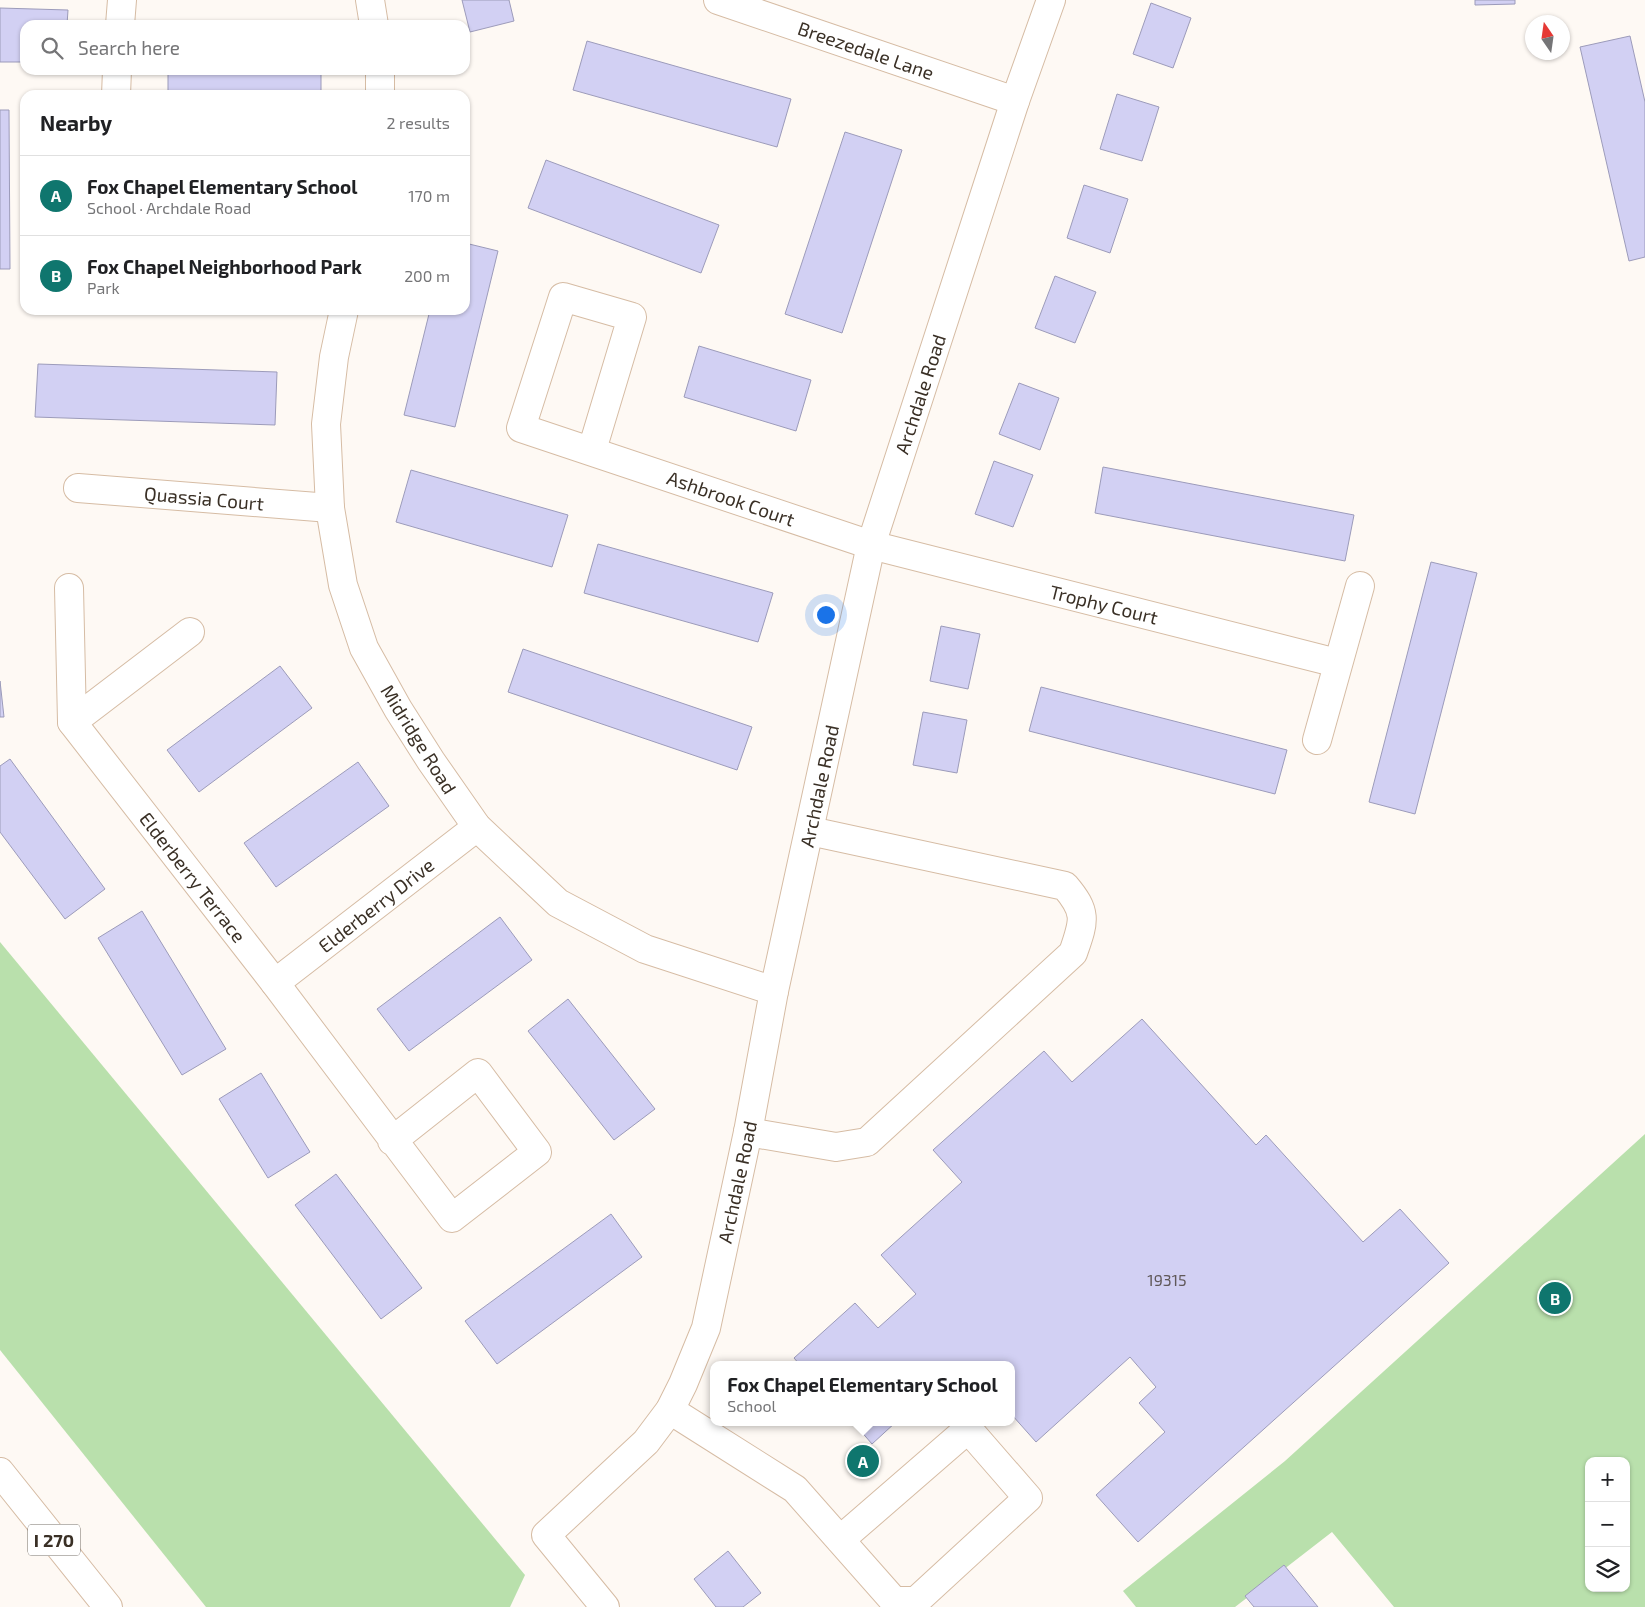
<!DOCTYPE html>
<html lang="en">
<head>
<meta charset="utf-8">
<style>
	:root { --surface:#fff; --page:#f2f2f2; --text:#202124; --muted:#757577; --line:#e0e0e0; --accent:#0f766e }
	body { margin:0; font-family:"Exo 2",sans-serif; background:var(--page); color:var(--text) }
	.controls { position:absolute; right:15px; bottom:15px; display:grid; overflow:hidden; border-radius:10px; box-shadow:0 1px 4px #0004 }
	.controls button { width:45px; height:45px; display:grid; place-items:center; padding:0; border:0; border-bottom:1px solid var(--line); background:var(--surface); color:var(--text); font:25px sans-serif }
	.compass { position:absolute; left:1525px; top:15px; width:45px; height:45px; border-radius:50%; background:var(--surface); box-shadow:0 1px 4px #0004; rotate:347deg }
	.you { position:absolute; left:825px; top:614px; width:18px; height:18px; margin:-12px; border:4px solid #fff; border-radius:50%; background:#1a73e8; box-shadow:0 0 0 8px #1a73e833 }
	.badge { display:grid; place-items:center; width:32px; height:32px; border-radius:50%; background:var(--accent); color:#fff; font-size:16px; font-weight:700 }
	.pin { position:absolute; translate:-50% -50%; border:2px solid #fff; box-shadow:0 1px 5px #0006 }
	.popup { position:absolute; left:710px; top:1361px; width:305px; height:65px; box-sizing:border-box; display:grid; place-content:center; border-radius:10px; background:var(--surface); filter:drop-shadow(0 1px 4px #0005); font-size:16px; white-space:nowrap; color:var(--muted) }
	.popup b { font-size:19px; color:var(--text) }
	.popup::after { content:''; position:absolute; left:50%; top:100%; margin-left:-10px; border:10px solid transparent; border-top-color:var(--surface) }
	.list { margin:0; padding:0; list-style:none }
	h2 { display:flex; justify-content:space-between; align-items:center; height:65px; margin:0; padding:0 20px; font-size:21px }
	h2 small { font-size:16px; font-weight:400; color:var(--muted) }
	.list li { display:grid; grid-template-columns:32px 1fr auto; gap:15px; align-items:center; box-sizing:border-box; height:80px; padding:0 20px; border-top:1px solid var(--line) }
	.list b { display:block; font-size:19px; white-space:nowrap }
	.list p { margin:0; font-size:16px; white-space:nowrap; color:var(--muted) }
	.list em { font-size:16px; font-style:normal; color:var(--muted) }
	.icon { flex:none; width:28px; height:28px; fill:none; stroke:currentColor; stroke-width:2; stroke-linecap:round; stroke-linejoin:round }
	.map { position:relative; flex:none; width:1645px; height:1607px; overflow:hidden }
	.search { position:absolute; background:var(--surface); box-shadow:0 1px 4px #0004; left:20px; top:20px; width:450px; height:55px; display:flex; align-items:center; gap:12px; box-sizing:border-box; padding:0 18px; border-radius:15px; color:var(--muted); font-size:19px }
	.panel { position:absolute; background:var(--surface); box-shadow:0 1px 4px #0004; left:20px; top:90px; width:450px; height:225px; border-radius:15px }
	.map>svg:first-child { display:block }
</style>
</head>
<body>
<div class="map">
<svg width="1645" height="1607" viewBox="0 0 1645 1607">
	<rect width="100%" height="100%" fill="#fef9f4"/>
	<!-- green -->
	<g fill="#b9e0ac" fill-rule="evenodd">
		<polygon points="0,942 525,1575 510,1607 206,1607 0,1350"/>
		<path d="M1645,1134v473h-251l-62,-75 -97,75h-99l-13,-16 162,-130zM1589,1461h37v127h-37z"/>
	</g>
	<!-- building -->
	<g fill="#d2d0f3" stroke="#9c9bba">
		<polygon points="462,0 509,0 514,21 470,32"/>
		<polygon points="1475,0 1515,0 1515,4 1475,5"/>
		<polygon points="1151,3 1191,18 1173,68 1133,54"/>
		<polygon points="0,8 68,10 67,25 25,25 25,62 0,62"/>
		<polygon points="1630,36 1645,102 1645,257 1629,261 1580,47"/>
		<polygon points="587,41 791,99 777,147 573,90"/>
		<rect x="168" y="70" width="153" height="25"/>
		<polygon points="1117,94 1159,107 1142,161 1100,149"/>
		<polygon points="0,110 9,110 10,269 0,269"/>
		<polygon points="845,132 902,150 842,333 785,314"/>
		<polygon points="546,160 719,225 701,273 528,208"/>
		<polygon points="1084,185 1128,199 1110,253 1067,238"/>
		<polygon points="465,243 498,251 455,427 404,415 430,310 465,310"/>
		<polygon points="1055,276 1096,292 1075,343 1035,328"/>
		<polygon points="699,346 811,380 796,431 684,397"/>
		<polygon points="38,364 277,372 275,425 35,417"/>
		<polygon points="1019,383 1059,398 1040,450 999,434"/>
		<polygon points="994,461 1033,475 1013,527 975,514"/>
		<polygon points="1103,467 1354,515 1345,561 1095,513"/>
		<polygon points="411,470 568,515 552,567 396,522"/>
		<polygon points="598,544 773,593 758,642 584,593"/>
		<polygon points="1431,562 1477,573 1415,814 1369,802"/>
		<polygon points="941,626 980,634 968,689 930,681"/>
		<polygon points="523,649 752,727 737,770 508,692"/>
		<polygon points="280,666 312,708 199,792 167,750"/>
		<polygon points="0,681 4,717 0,717"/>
		<polygon points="1041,687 1287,750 1275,794 1029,731"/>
		<polygon points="923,712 967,720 957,773 913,765"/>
		<polygon points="10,759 105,889 65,919 0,832 0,766"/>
		<polygon points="358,762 389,806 276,887 244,843"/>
		<polygon points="142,911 226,1049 182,1075 98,938"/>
		<polygon points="500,917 532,960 409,1051 377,1009"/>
		<polygon points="568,999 655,1109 614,1140 528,1031"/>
		<polygon points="1142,1019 1256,1145 1266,1135 1363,1242 1400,1209 1449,1263 1138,1542 1096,1495 1165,1432 1139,1403 1156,1387 1130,1357 1036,1442 1012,1415 1012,1365 800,1365 794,1358 855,1303 878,1328 916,1294 881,1255 962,1182 933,1150 1044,1051 1072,1082"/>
		<polygon points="261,1073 310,1152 268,1178 219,1099"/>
		<polygon points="336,1174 422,1288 381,1319 295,1205"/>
		<polygon points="611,1214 642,1257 497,1364 465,1321"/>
		<polygon points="853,1422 896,1422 872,1444"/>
		<polygon points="728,1551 761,1593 743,1607 716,1607 694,1579"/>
		<polygon points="1284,1565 1318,1607 1254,1607 1245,1596"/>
	</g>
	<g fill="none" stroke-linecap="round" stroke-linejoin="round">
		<!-- minor casing -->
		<g stroke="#d6bca4" stroke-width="30">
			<g id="minor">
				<polyline points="370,0 374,25"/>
				<polyline points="718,0 1015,101"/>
				<polyline points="120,25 122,0"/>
				<polyline points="380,70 380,95"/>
				<polyline points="116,95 117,70"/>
				<polyline points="344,310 334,357 326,424 330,508 343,585 364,648 398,709 431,761 477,827 558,903 645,949 774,991"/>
				<polyline points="592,450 632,317 563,297 521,428 871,545 1337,663"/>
				<polyline points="78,488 330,508"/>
				<polyline points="69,588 72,722 275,983 452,1218 537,1152 478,1073 392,1141"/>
				<polyline points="72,722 190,632"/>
				<polyline points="1317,740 1360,586"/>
				<polyline points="275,983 477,827"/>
				<path d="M748,1132l88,15 31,-5 206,-189c11,-32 15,-40 -8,-67l-255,-55"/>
				<polyline points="670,1410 795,1489 894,1601 916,1601 1028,1498 968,1429 840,1540"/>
				<polyline points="605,1607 546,1535 646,1442 670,1410 683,1384 706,1328 748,1132 774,991 871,545 1015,101 1051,0"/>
			</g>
		</g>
		<!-- highway casing -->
		<g stroke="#d6bca4" stroke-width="30">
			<polyline id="highway" points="0,1472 108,1607"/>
		</g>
		<!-- minor -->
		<use href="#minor" stroke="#fff" stroke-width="28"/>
		<!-- highway -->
		<use href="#highway" stroke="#fff" stroke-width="28"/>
	</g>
	<g text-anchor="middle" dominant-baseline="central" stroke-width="4" stroke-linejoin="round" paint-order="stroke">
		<!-- number labels -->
		<g font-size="16" fill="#605859">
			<text x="1167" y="1279">19315</text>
		</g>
		<!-- shield labels -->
		<rect fill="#fff" stroke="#756e67" stroke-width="1" x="28" y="1524.5" width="52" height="31" rx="4"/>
		<g font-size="18" font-weight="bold" fill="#3a3026">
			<text x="54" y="1540">I 270</text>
		</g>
		<!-- street labels -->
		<g font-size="19" fill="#3a3026" stroke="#fff">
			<text transform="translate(866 50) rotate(19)">Breezedale Lane</text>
			<text transform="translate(920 394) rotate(-72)">Archdale Road</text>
			<text transform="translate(204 498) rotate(5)">Quassia Court</text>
			<text transform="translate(731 498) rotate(19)">Ashbrook Court</text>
			<text transform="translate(1104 604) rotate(14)">Trophy Court</text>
			<text transform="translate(419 739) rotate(58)">Midridge Road</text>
			<text transform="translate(819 786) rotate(-78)">Archdale Road</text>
			<text transform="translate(193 877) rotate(52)">Elderberry Terrace</text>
			<text transform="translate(376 905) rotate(-38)">Elderberry Drive</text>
			<text transform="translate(737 1182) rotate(-78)">Archdale Road</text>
		</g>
	</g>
</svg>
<div class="controls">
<button>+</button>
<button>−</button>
<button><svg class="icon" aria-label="layers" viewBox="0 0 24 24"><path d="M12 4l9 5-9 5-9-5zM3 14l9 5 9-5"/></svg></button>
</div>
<svg class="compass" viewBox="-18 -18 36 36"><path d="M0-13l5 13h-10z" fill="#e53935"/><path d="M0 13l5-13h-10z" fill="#757577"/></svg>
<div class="you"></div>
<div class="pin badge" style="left:863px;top:1461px">A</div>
<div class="popup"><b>Fox Chapel Elementary School</b>School</div>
<div class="pin badge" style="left:1555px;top:1298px">B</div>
<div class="search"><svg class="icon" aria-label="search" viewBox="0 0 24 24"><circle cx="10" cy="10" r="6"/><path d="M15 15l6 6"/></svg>Search here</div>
<section class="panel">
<h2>Nearby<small>2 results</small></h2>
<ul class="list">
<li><span class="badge">A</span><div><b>Fox Chapel Elementary School</b><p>School · Archdale Road</p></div><em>170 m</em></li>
<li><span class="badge">B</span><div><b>Fox Chapel Neighborhood Park</b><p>Park</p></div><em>200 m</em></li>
</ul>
</section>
</div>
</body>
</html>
